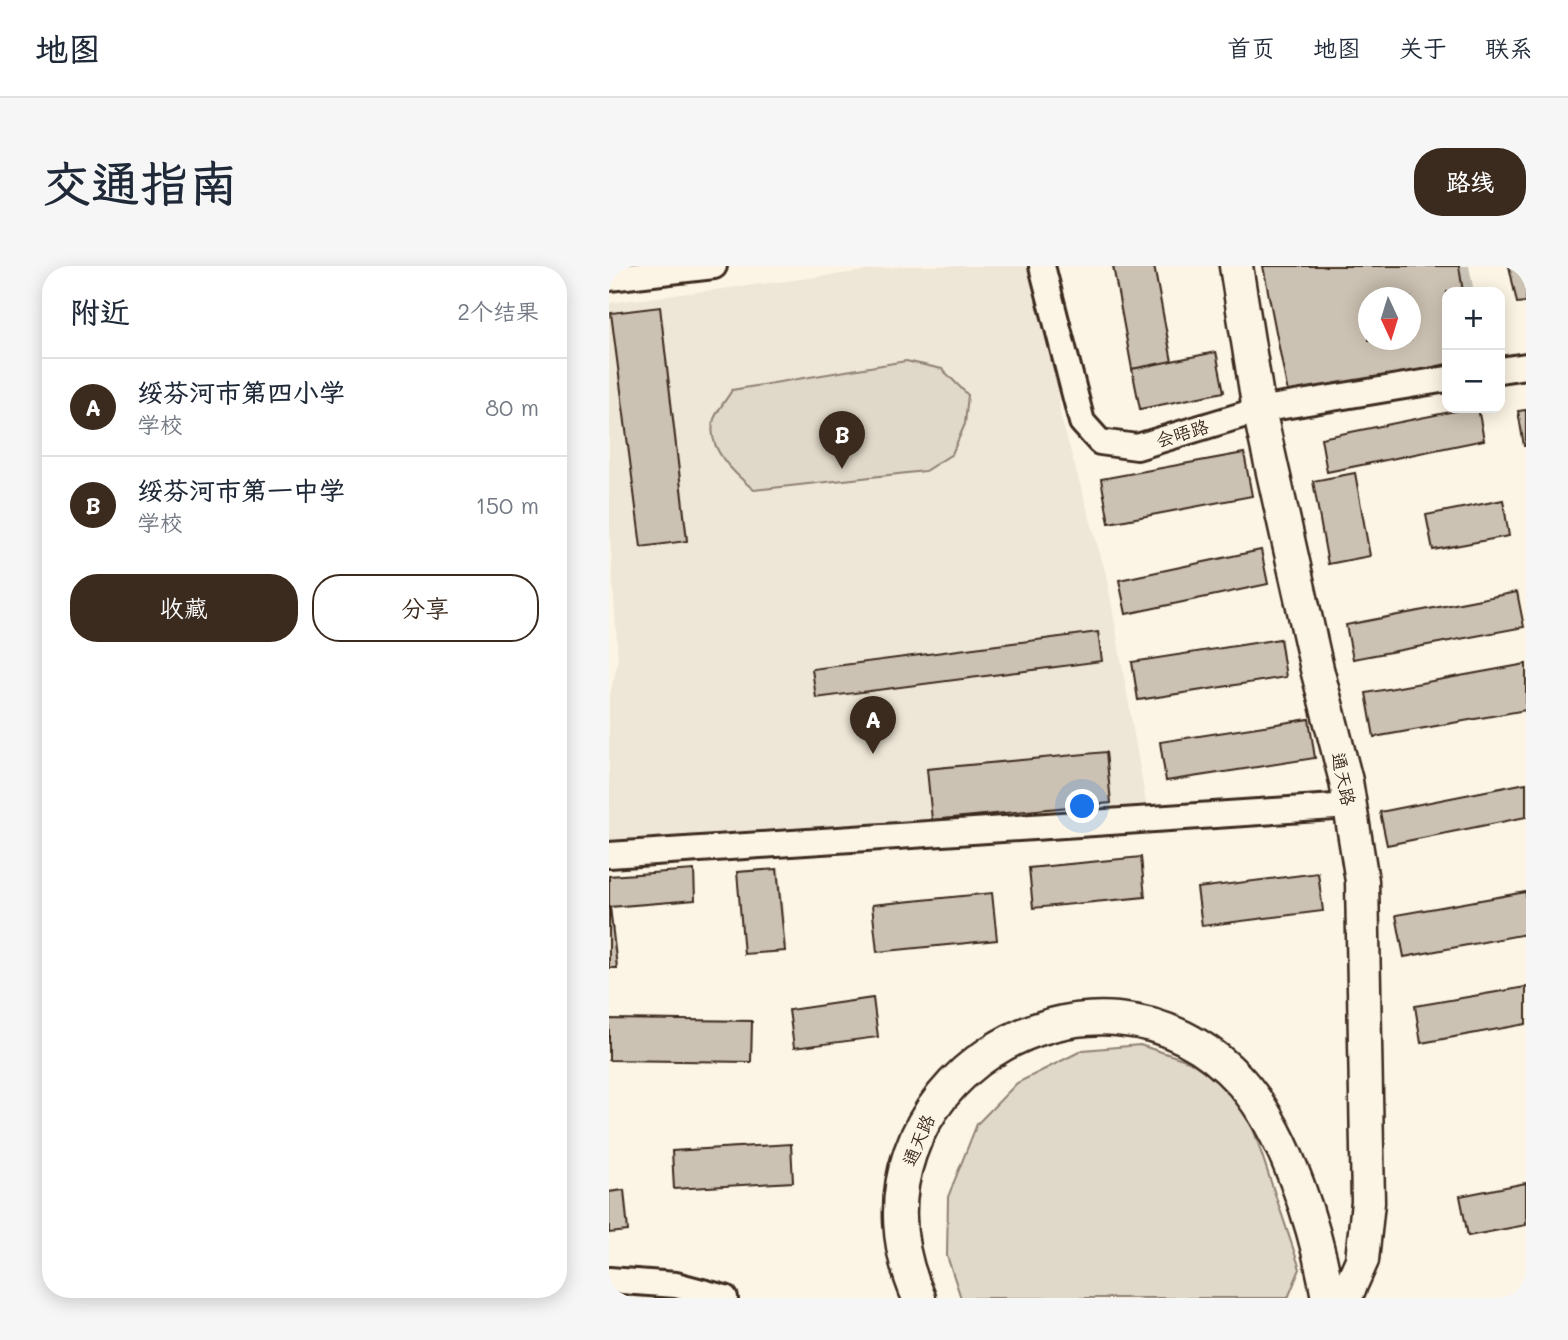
<!DOCTYPE html>
<html lang="zh">
<head>
<meta charset="utf-8">
<style>
	:root { --surface:#fff; --page:#f6f6f7; --text:#1f2937; --muted:#747a83; --line:#e0e1e3; --accent:#3b2a1e }
	body { margin:0; font-family:Mali,"LXGW WenKai TC",sans-serif; background:var(--page); color:var(--text) }
	.controls { position:absolute; right:21px; top:21px; display:grid; overflow:hidden; border-radius:14px; box-shadow:0 4px 18px #0003 }
	.controls button { width:63px; height:63px; display:grid; place-items:center; padding:0; border:0; border-bottom:2px solid var(--line); background:var(--surface); color:var(--text); font:35px sans-serif }
	.compass { position:absolute; left:749px; top:21px; width:63px; height:63px; border-radius:50%; background:var(--surface); box-shadow:0 4px 18px #0003; rotate:176deg }
	.you { position:absolute; left:474px; top:541px; width:24px; height:24px; margin:-18px; border:5px solid #fff; border-radius:50%; background:#1a73e8; box-shadow:0 0 0 10px #1a73e833 }
	.badge { display:grid; place-items:center; width:46px; height:46px; border-radius:50%; background:var(--accent); color:#fff; font-size:23px; font-weight:700 }
	.pin { position:absolute; translate:-50% -58px; filter:drop-shadow(0 2px 4px #0008) }
	.pin::after { content:''; position:absolute; top:37px; width:24px; height:21px; background:inherit; clip-path:polygon(0 0,100% 0,50% 100%) }
	.list { margin:0; padding:0; list-style:none }
	h2 { display:flex; justify-content:space-between; align-items:center; height:91px; margin:0; padding:0 28px; font-size:30px }
	h2 small { font-size:23px; font-weight:400; color:var(--muted) }
	.list li { display:grid; grid-template-columns:46px 1fr auto; gap:21px; align-items:center; box-sizing:border-box; height:98px; padding:0 28px; border-top:2px solid var(--line) }
	.list b { display:block; font-size:26px; white-space:nowrap }
	.list p { margin:0; font-size:23px; white-space:nowrap; color:var(--muted) }
	.list em { font-size:23px; font-style:normal; color:var(--muted) }
	.actions { display:flex; gap:14px; padding:21px 28px }
	.actions a { flex:1; padding:16px 0; border:2px solid var(--accent); border-radius:28px; text-align:center; font-size:24px; color:var(--accent) }
	.actions .main { background:var(--accent); color:#fff }
	.map { position:relative; flex:none; width:917px; height:1032px; overflow:hidden; border-radius:28px }
	header { display:flex; align-items:center; gap:42px; box-sizing:border-box; height:98px; padding:0 35px; background:var(--surface); border-bottom:2px solid var(--line) }
	header strong { font-size:33px }
	nav { display:flex; gap:38px; margin-inline-start:auto; font-size:24px }
	.intro { display:flex; align-items:center; justify-content:space-between; box-sizing:border-box; height:168px; padding:0 42px }
	h1 { margin:0; font-size:49px }
	.button { padding:18px 32px; border-radius:28px; background:var(--accent); color:#fff; font-size:24px; font-weight:700 }
	main { display:flex; gap:42px; padding:0 42px }
	aside { flex:1; background:var(--surface); border-radius:28px; box-shadow:0 4px 18px #0003 }
	.map>svg:first-child { display:block }
</style>
</head>
<body>
<header>
<strong>地图</strong>
<nav><a>首页</a><a>地图</a><a>关于</a><a>联系</a></nav>
</header>
<div class="intro"><h1>交通指南</h1><a class="button">路线</a></div>
<main>
<aside>
<h2>附近<small>2个结果</small></h2>
<ul class="list">
<li><span class="badge">A</span><div><b>绥芬河市第四小学</b><p>学校</p></div><em>80 m</em></li>
<li><span class="badge">B</span><div><b>绥芬河市第一中学</b><p>学校</p></div><em>150 m</em></li>
</ul>
<div class="actions"><a class="main">收藏</a><a>分享</a></div>
</aside>
<div class="map">
<svg width="917" height="1032" viewBox="0 0 917 1032">
	<rect width="100%" height="100%" fill="#fcf5e5"/>
	<filter id="ink" filterUnits="userSpaceOnUse"><feTurbulence type="fractalNoise" baseFrequency=".0143" numOctaves="2"/><feDisplacementMap in="SourceGraphic" scale="14" xChannelSelector="R" yChannelSelector="G"/><feConvolveMatrix kernelMatrix="1 2 1 2 8 2 1 2 1" color-interpolation-filters="sRGB"/></filter>
	<g filter="url(#ink)">
		<!-- built -->
		<polygon fill="#eee6d6" points="296,0 432,0 452,152 498,312 538,543 324,567 0,574 0,433 9,394 0,254 0,37"/>
		<!-- green -->
		<g fill="#e0d8c8" stroke="#8e8173" stroke-width="2">
			<path d="M297,95l36,8 26,26 -3,29 -13,30 -27,17 -171,19c-19,-16 -49,-42 -40,-71 4,-10 13,-20 18,-29z"/>
			<polygon points="531,779 580,795 609,812 637,841 691,1003 679,1032 352,1032 338,990 339,931 368,858 408,817 474,784"/>
		</g>
		<!-- shadow -->
		<g fill="#0003" fill-rule="evenodd">
			<polygon points="506,0 546,0 564,94 609,86 614,124 532,141"/>
			<path d="M656,0h204l5,26h-27v70l-157,34zM760,32h42v42h-42z"/>
			<polygon points="52,41 79,272 77,273 4,48"/>
			<polygon points="860,142 870,142 874,173 714,172"/>
			<polygon points="636,186 642,229 495,212"/>
			<polygon points="747,207 761,287 760,289 706,215"/>
			<polygon points="895,234 900,268 819,249 821,248"/>
			<polygon points="653,284 658,316 511,314 513,313"/>
			<polygon points="909,325 914,359 739,359 741,357"/>
			<polygon points="490,365 492,393 205,403 207,402"/>
			<polygon points="673,372 677,410 525,397 526,395"/>
			<polygon points="701,452 705,490 553,477 555,475"/>
			<polygon points="498,486 501,536 320,504 322,502"/>
			<polygon points="917,516 917,549 773,546 775,545"/>
			<polygon points="533,590 535,629 422,603 424,601"/>
			<polygon points="170,602 177,681 175,683 129,607"/>
			<polygon points="86,604 86,633 2,639 9,698 0,700 0,610"/>
			<polygon points="710,606 713,643 590,622 591,621"/>
			<polygon points="917,625 917,666 791,648"/>
			<polygon points="384,627 387,672 265,640 266,638"/>
			<polygon points="917,720 917,757 808,741 809,739"/>
			<polygon points="265,732 268,769 182,744 184,743"/>
			<polygon points="0,752 144,754 143,793 0,792"/>
			<polygon points="183,877 183,914 65,886 66,884"/>
			<polygon points="16,924 20,962 0,965 0,925"/>
		</g>
		<!-- building -->
		<g fill="#ccc2b3" stroke="#3b2a1e" stroke-width="2" fill-rule="evenodd">
			<polygon points="504,0 545,0 563,96 523,103"/>
			<path d="M654,0h196l4,26h-16v72l-158,34zM760,32h42v42h-42z"/>
			<polygon points="900,0 917,0 917,36 908,37"/>
			<polygon points="51,41 78,275 32,281 2,47"/>
			<polygon points="607,86 615,126 531,143 523,103"/>
			<polygon points="861,142 869,142 875,174 718,206 712,172"/>
			<polygon points="917,144 917,180 915,180 909,145"/>
			<polygon points="635,187 643,230 500,257 492,213"/>
			<polygon points="746,207 761,290 719,298 704,215"/>
			<polygon points="894,234 900,270 824,284 817,249"/>
			<polygon points="652,284 659,318 517,348 510,314"/>
			<polygon points="908,326 915,361 744,393 737,359"/>
			<polygon points="489,366 493,395 207,432 203,403"/>
			<polygon points="671,373 677,411 529,434 523,396"/>
			<polygon points="917,398 917,444 765,471 757,427"/>
			<polygon points="700,453 706,492 557,515 551,476"/>
			<polygon points="497,486 502,537 323,554 318,503"/>
			<polygon points="917,517 917,551 778,579 771,546"/>
			<polygon points="532,591 536,631 424,642 420,602"/>
			<polygon points="168,603 176,685 135,688 128,606"/>
			<polygon points="85,604 86,634 1,641 8,702 0,702 0,610"/>
			<polygon points="709,607 714,645 593,660 588,622"/>
			<polygon points="917,626 917,668 795,691 787,649"/>
			<polygon points="383,627 388,674 268,686 263,639"/>
			<polygon points="917,721 917,758 812,777 806,740"/>
			<polygon points="264,732 269,771 185,782 180,744"/>
			<polygon points="0,753 143,755 142,796 0,794"/>
			<polygon points="182,878 184,916 65,923 63,885"/>
			<polygon points="917,917 917,959 859,970 851,930"/>
			<polygon points="15,924 19,965 0,967 0,926"/>
		</g>
		<g fill="none" stroke-linecap="round" stroke-linejoin="round">
			<!-- minor casing -->
			<g stroke="#3b2a1e" stroke-width="30">
				<g id="minor">
					<polyline points="433,0 473,156 491,176 528,181 650,144 838,113"/>
					<polyline points="0,12 105,0"/>
					<polyline points="891,104 917,100"/>
					<polyline points="0,589 741,540"/>
					<polyline points="0,1014 67,1019 116,1032"/>
				</g>
			</g>
			<!-- major casing -->
			<g stroke="#3b2a1e" stroke-width="37">
				<g id="major">
					<polyline points="627,0 650,144 708,403 737,515 753,615 759,936 753,994 736,1032"/>
					<path d="M310,1032c-93,-208 178,-377 323,-215 45,51 75,149 86,215"/>
				</g>
			</g>
			<!-- minor -->
			<use href="#minor" stroke="#fcf5e5" stroke-width="24"/>
			<!-- major -->
			<use href="#major" stroke="#fcf5e5" stroke-width="32"/>
		</g>
	</g>
	<g text-anchor="middle" dominant-baseline="central" stroke-width="5" stroke-linejoin="round" paint-order="stroke">
		<!-- street labels -->
		<g font-size="18" fill="#3b2a1e" stroke="#fcf5e5">
			<text transform="translate(573 167) rotate(-17)">会晤路</text>
			<text transform="translate(735 513) rotate(78)">通天路</text>
			<text transform="translate(309 874) rotate(-67)">通天路</text>
		</g>
	</g>
</svg>
<div class="controls">
<button>+</button>
<button>−</button>
</div>
<svg class="compass" viewBox="-18 -18 36 36"><path d="M0-13l5 13h-10z" fill="#e53935"/><path d="M0 13l5-13h-10z" fill="#747a83"/></svg>
<div class="you"></div>
<div class="pin badge" style="left:264px;top:488px">A</div>
<div class="pin badge" style="left:233px;top:203px">B</div>
</div>
</main>
</body>
</html>
